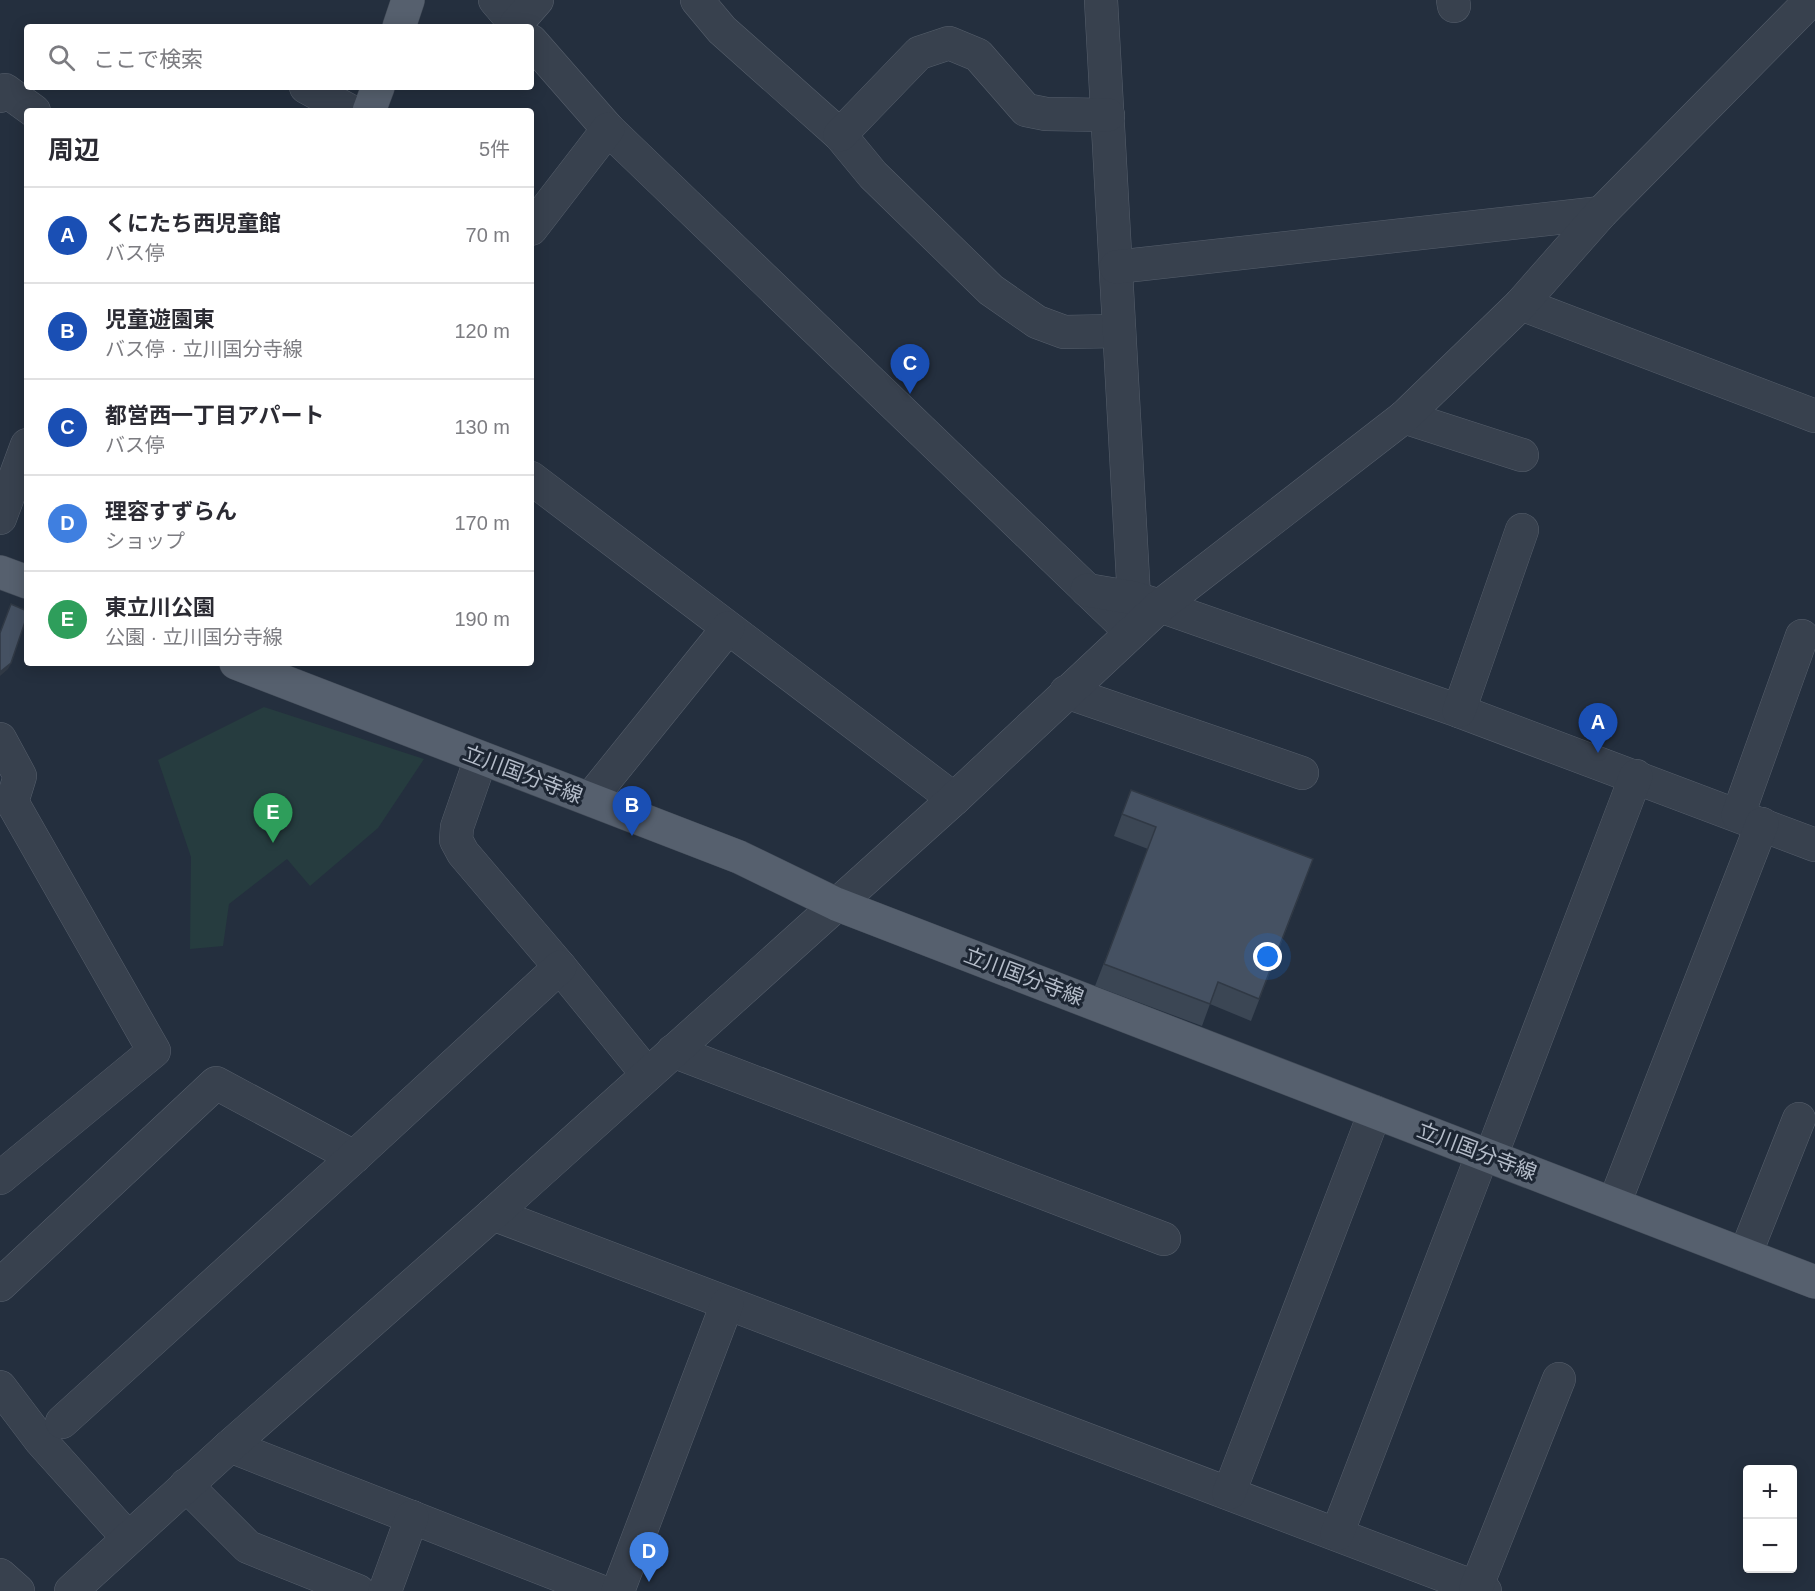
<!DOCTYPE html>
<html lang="ja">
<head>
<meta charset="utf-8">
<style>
	:root { --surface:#fff; --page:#f7f7f7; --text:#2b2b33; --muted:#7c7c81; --line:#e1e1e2; --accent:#56698c }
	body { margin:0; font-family:Arial,"Noto Sans JP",sans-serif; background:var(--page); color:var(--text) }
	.controls { position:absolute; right:18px; bottom:18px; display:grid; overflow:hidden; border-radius:6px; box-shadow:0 3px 15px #0003 }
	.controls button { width:54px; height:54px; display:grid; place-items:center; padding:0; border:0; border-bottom:2px solid var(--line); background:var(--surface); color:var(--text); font:30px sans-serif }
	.you { position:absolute; left:1268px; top:957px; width:21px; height:21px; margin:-15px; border:4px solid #fff; border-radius:50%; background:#1a73e8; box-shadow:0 0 0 9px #1a73e833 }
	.badge { display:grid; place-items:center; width:39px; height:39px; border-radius:50%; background:var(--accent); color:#fff; font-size:20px; font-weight:700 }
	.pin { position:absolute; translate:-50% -50px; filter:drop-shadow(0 2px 3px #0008) }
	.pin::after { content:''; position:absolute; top:32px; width:21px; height:18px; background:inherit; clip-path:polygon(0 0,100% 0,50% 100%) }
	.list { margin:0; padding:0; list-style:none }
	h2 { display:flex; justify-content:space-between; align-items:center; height:78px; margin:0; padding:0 24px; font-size:26px }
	h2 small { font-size:20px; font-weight:400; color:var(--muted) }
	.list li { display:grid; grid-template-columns:39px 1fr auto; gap:18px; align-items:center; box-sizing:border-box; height:96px; padding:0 24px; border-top:2px solid var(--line) }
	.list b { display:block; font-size:22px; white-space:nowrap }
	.list p { margin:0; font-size:20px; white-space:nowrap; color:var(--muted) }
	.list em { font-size:20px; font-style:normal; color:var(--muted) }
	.icon { flex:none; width:33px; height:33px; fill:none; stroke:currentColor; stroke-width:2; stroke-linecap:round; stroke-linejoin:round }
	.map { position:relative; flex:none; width:1815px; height:1591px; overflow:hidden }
	.search { position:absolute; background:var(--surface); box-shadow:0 3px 15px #0003; left:24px; top:24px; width:510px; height:66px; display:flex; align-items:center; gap:15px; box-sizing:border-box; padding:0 21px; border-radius:6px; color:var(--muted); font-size:22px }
	.panel { position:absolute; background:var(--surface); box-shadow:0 3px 15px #0003; left:24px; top:108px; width:510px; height:558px; border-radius:6px }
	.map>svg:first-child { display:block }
</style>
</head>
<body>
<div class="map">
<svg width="1815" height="1591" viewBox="0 0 1815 1591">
	<rect width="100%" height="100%" fill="#242f3e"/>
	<!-- green -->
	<polygon fill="#263c3f" points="264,707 424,759 378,828 310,886 287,859 229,904 223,946 190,949 191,857 158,760"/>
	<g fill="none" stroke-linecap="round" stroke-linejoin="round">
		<!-- minor casing -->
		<g stroke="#565f6c" stroke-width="34">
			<g id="minor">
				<polyline points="495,0 518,27"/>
				<polyline points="697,0 722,30 840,135 873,175 991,290 1037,322 1064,332 1119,331"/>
				<polyline points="1101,0 1134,598 1132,618"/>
				<polyline points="1453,0 1454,6"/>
				<polyline points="516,24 537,0"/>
				<polyline points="531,41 608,129 1131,632"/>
				<polyline points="306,87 350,111"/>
				<polyline points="0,96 5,90 34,111"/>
				<polyline points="840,135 919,53 949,43 978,55 1026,110 1046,114 1108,115"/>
				<polyline points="531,229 608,129"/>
				<polyline points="1116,267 1601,213"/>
				<polyline points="1521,304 1815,416"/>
				<polyline points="1404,417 1522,455"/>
				<polyline points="531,478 954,799"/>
				<polyline points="0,518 27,445"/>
				<polyline points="1087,590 1134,598 1160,606 1459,711 1815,845"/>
				<polyline points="1066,692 1302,773"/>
				<polyline points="1459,711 1522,530"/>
				<polyline points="0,739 20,776 12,802 154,1051 0,1178"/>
				<polyline points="481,758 457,827 456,840 463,853 560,967 647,1074"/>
				<polyline points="590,799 728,628"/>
				<polyline points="1738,815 1802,636"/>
				<polyline points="673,1051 1164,1239"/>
				<polyline points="1491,1156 1636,776"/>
				<polyline points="1614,1204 1762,824"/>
				<polyline points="493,1214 1485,1591"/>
				<polyline points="1745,1255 1799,1119"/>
				<polyline points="0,1285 216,1083 354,1157"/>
				<polyline points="0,1387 41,1441 128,1538"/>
				<polyline points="62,1422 354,1157 560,967"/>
				<polyline points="230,1446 600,1591"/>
				<polyline points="186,1485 248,1547 358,1591"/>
				<polyline points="1229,1493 1375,1112"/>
				<polyline points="1337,1534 1483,1153"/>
				<polyline points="0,1575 18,1591"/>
				<polyline points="1476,1588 1559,1379"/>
				<polyline points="71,1591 230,1446 493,1214 954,799 1160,606 1404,417 1521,304 1601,213 1811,0"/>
				<polyline points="385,1591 412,1517"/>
				<polyline points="618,1591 727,1304"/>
			</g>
		</g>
		<!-- major casing -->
		<g stroke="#414a57" stroke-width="34">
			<g id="major">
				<polyline points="399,27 408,0"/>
				<polyline points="369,111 378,87"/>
				<polyline points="0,572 27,582"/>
				<polyline points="236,663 739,857 836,904 1815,1282"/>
			</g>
		</g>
		<!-- minor -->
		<use href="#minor" stroke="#38414e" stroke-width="33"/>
		<!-- major -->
		<use href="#major" stroke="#56606e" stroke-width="33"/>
	</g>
	<!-- wall -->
	<polygon fill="#3b4654" points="1131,790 1305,881 1251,1021 1210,1004 1202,1026 1095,986 1148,849 1114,836"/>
	<!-- shaded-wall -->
	<polygon fill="#303945" points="11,663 8,669 0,676 0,672"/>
	<!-- building -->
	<g fill="#455162" stroke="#303945" stroke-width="1.5">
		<polygon points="11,604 27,611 27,616 11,663 0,672 0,633"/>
		<polygon points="1131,790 1313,859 1259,999 1218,982 1210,1004 1104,964 1156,827 1122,814"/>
	</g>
	<g text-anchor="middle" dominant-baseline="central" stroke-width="6" stroke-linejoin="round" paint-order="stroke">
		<!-- street labels -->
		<g font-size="21" fill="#b4bcc9" stroke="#1d2633">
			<text transform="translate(523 774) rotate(21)">立川国分寺線</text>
			<text transform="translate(1024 976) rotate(21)">立川国分寺線</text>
			<text transform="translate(1477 1151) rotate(21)">立川国分寺線</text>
		</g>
	</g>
</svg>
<div class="controls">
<button>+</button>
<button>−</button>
</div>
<div class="you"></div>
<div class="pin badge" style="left:1598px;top:753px;background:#1a4fb4">A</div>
<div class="pin badge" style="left:632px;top:836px;background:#1a4fb4">B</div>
<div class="pin badge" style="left:910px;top:394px;background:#1a4fb4">C</div>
<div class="pin badge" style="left:649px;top:1582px;background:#3f7fe0">D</div>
<div class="pin badge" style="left:273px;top:843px;background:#2e9e5b">E</div>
<div class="search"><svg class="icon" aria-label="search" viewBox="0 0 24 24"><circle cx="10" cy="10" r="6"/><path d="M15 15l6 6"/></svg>ここで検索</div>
<section class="panel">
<h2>周辺<small>5件</small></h2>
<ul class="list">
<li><span class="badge" style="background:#1a4fb4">A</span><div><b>くにたち西児童館</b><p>バス停</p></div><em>70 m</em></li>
<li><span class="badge" style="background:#1a4fb4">B</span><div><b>児童遊園東</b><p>バス停 · 立川国分寺線</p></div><em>120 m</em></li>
<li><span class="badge" style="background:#1a4fb4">C</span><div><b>都営西一丁目アパート</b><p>バス停</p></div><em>130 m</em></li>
<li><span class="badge" style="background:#3f7fe0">D</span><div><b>理容すずらん</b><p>ショップ</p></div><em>170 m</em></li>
<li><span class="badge" style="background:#2e9e5b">E</span><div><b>東立川公園</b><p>公園 · 立川国分寺線</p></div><em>190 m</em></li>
</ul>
</section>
</div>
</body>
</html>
